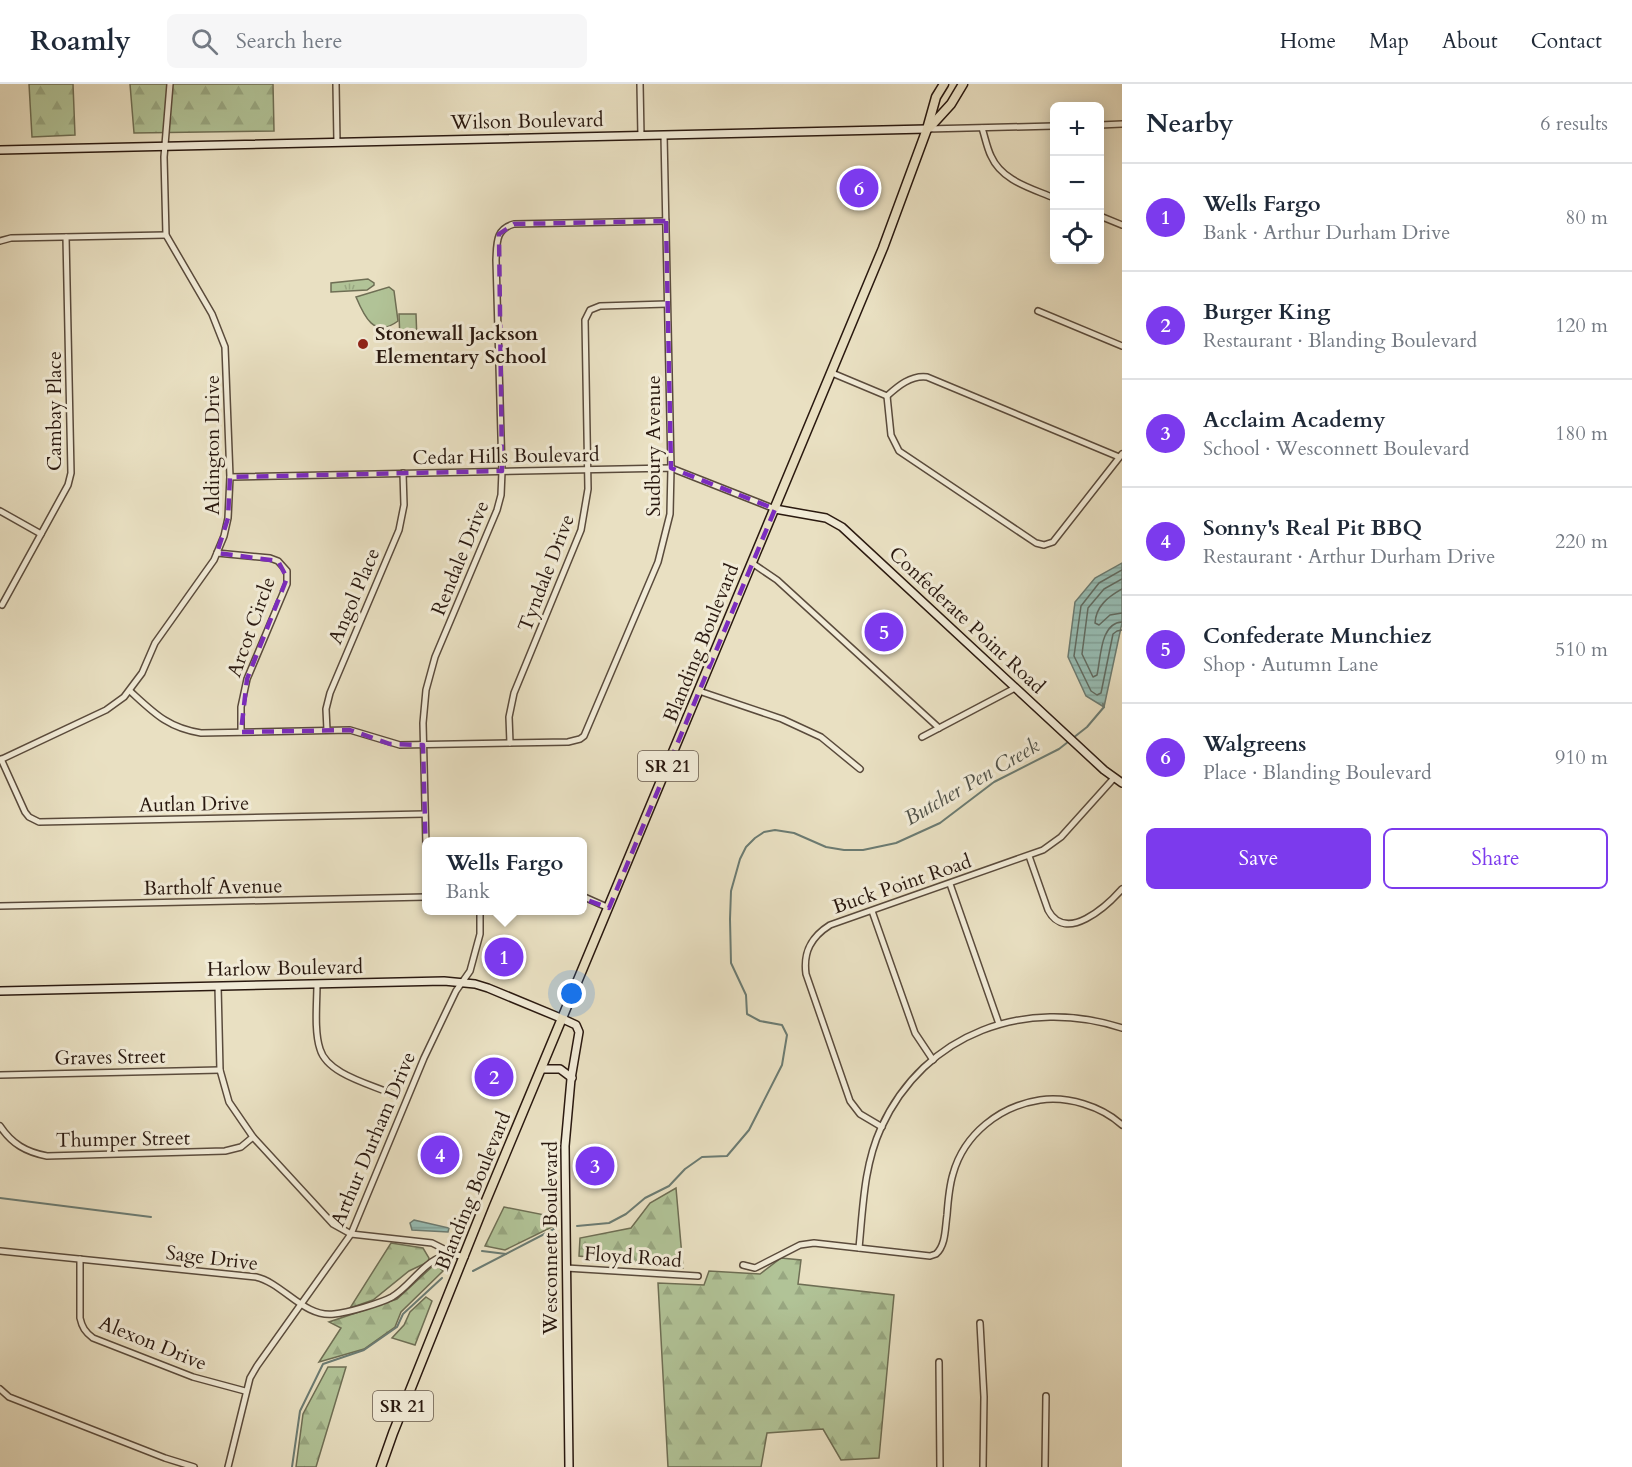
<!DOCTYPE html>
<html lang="en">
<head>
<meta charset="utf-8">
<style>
	:root { --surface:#fff; --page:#f6f6f7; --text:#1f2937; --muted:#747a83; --line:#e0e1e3; --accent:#7c3aed }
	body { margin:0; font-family:Cardo,serif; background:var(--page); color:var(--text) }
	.controls { position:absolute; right:18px; top:18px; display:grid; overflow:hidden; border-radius:9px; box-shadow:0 3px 15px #0003 }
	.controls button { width:54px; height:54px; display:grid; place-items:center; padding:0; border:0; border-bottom:2px solid var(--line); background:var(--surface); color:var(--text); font:30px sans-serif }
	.you { position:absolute; left:572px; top:910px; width:21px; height:21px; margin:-15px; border:4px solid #fff; border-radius:50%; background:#1a73e8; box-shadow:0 0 0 9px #1a73e833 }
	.badge { display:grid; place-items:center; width:39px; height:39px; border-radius:50%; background:var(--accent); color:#fff; font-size:20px; font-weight:700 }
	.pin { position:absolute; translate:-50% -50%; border:3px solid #fff; box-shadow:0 2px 6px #0006 }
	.popup { position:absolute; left:422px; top:753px; width:165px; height:78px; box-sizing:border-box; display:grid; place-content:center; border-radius:9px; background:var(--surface); filter:drop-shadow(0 2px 4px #0005); font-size:20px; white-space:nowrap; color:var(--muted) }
	.popup b { font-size:22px; color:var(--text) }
	.popup::after { content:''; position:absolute; left:50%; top:100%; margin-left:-12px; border:12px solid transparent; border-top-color:var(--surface) }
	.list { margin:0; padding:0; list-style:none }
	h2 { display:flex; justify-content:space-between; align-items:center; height:78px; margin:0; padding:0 24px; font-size:26px }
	h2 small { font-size:20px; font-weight:400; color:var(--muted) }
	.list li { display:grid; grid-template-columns:39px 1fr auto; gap:18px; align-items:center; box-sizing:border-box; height:108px; padding:0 24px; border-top:2px solid var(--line) }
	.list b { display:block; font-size:22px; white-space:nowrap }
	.list p { margin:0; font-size:20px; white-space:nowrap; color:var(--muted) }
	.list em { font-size:20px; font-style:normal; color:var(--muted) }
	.actions { display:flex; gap:12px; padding:18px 24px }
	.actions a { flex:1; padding:14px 0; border:2px solid var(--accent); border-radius:9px; text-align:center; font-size:21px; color:var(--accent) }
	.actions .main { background:var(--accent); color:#fff }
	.icon { flex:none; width:33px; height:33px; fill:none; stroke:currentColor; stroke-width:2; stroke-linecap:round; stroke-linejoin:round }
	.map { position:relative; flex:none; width:1122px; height:1383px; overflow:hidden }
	header { display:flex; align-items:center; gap:36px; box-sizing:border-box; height:84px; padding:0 30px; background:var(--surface); border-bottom:2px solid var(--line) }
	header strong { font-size:28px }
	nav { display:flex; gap:33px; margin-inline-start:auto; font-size:21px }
	.search { width:420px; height:54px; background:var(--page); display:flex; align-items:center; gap:15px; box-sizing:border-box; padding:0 21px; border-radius:9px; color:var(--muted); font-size:22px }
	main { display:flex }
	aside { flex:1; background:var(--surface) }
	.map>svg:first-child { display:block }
</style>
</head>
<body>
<header>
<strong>Roamly</strong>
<div class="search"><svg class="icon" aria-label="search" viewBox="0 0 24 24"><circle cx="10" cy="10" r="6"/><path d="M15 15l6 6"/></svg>Search here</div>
<nav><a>Home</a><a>Map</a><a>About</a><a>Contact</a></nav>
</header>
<main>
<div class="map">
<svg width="1122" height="1383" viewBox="0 0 1122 1383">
	<defs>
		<pattern id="grass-tufts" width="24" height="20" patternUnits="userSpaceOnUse" patternTransform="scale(1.5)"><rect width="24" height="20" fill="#b1c397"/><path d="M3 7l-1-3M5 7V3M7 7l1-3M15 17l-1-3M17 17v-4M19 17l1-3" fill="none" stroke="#98a781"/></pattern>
		<pattern id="forest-firs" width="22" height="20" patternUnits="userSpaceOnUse" patternTransform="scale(1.5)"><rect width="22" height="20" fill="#b1c397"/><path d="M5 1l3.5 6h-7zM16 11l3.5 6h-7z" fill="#98a781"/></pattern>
		<pattern id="water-rules" width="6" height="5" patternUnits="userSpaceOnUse" patternTransform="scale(1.5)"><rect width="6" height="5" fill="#97bdb4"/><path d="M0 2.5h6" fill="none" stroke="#82a29a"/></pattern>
	</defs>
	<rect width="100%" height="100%" fill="#e9e0c2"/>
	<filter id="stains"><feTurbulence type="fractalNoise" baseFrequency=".00333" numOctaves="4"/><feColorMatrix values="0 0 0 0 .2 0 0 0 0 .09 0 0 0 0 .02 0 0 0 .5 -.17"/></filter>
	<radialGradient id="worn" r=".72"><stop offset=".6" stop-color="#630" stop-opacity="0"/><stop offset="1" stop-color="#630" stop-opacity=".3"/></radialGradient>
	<!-- grass -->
	<polygon fill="url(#grass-tufts)" stroke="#6e6e54" stroke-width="1.5" points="368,195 374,199 374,201 367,206 331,208 331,199"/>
	<!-- forest -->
	<g fill="url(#forest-firs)" stroke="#6e6e54" stroke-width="1.5">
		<polygon points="29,0 73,0 75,51 32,53"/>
		<polygon points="130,0 273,0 274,47 134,49"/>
		<polygon points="676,1104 683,1184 579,1172 580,1154 631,1144 650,1119"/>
		<polygon points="504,1123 555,1133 554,1142 505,1166 485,1162"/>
		<polygon points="391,1159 423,1164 429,1174 428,1178 409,1187 373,1216 350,1224"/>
		<polygon points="781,1174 801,1176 798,1200 894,1211 879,1374 841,1376 823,1345 767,1349 761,1383 668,1383 658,1199 704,1201 709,1187 760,1190"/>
		<polygon points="435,1180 443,1187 401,1228 395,1243 364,1265 319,1278 341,1244 329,1238 397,1215"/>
		<polygon points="426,1213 432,1217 415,1261 392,1254 404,1241 410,1228"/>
		<polygon points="328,1283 346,1283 316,1383 296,1383 303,1330"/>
	</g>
	<!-- pitch -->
	<g fill="#b1c397" stroke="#6e6e54" stroke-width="1.5">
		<path d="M389,203l5,4 4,30c-24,18 -34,-5 -42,-24z"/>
		<polygon points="399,230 416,230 417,256 400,256"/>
	</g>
	<!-- water -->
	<g fill="url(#water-rules)" stroke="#6b7b72" stroke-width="1.5">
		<polygon points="1122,479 1122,539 1104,623 1086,612 1068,573 1075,518 1095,494"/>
		<polygon points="414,1136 449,1144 448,1148 412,1146 410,1139"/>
	</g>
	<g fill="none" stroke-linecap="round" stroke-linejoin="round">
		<!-- shore -->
		<g stroke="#606b62" stroke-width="1.5">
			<polyline points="1122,486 1099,499 1081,522 1074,572 1091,607 1097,611 1101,609 1113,550 1117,547 1122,546"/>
			<path d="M1122,495l-18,10 -16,19 -6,46 11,23 4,-2c4,-17 3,-52 25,-53"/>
			<path d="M1122,505c-14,8 -26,17 -27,34l4,2 11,-10 12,-2"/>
		</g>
		<!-- stream -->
		<g stroke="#6b7b72" stroke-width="2">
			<polyline points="0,1114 151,1133"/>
			<polyline points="577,1142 609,1139 626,1130 645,1114 669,1102 685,1085 702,1073 727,1072 749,1046 782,981 787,951 782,941 760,937 747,930 746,911 731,879 730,835 731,807 740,775 746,763 755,754 764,748 775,746 794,749 826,763 844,766 863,766 896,759 940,739 994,698 1059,665 1087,643 1104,623 1103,620"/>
			<polyline points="482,1167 506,1170"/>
			<polyline points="473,1187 554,1145"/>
			<polyline points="292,1383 300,1327 323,1280 364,1266 397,1243 403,1230 442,1194"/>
		</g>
		<!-- street casing -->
		<g stroke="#5a4b3c" stroke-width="8">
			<g id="street">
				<polyline points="336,0 337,58"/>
				<polyline points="640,0 641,52"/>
				<polyline points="1100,41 1122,40"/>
				<path d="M982,44c3,9 5,20 9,28 11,25 40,32 63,42"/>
				<polyline points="927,45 1054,42"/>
				<polyline points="1100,132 1122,141"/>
				<polyline points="0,157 11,154 166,151"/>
				<polyline points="1038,227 1122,262"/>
				<polyline points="832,289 887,312"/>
				<polyline points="887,312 891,351 899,367 1036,459 1044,461 1053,458 1122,370"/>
				<path d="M887,312c11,-10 24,-21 40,-19l192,80"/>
				<polyline points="230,393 671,384 775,425"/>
				<polyline points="0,427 41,450"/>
				<polyline points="217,469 270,474 278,477 287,487 287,500 247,595 241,623 241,648"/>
				<polyline points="752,479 777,496 939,644"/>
				<polyline points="2,521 68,401 71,389 66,153"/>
				<path d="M130,607c24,22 38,37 71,42l149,-3 50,15 168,-3 12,-3 4,-3 74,-174 12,-48 1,-46 -7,-333"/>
				<polyline points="699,607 782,635 821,653 860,685"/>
				<polyline points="327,646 326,625 330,609 399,446 404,421 403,389"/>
				<polyline points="922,653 1015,604"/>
				<polyline points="510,659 509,633 514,609 581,446 588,405 585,236 590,226 600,222 667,220"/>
				<polyline points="1,675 25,728 29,733 39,738 425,730"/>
				<polyline points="0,676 106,626 124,613 142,589 155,559 214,476 224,452 228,434 230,393 225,263 212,230 166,151 164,73 170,0"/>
				<path d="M426,762l-3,-123 3,-33 9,-33 62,-147 4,-15 1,-24 -6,-211c1,-16 -1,-31 18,-36l152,-3"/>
				<path d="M1029,772l19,54c18,34 59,-4 74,-21"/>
				<polyline points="950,800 999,940"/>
				<polyline points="582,812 609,824"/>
				<polyline points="0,822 426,813"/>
				<polyline points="872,827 915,949 933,976"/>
				<path d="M317,900c0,19 -3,47 3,65 7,25 50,35 72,45"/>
				<polyline points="218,902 220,986 229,1018 253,1053 333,1140 351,1150 432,1159 452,1169"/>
				<polyline points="0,991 220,986"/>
				<path d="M0,1042c12,18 26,26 47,30l178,-5 16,-4 12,-10"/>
				<path d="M882,1043l-22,-13 -10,-13 -44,-127c-3,-22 5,-37 24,-49l213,-75 18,-13 53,-59"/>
				<path d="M859,1164c4,-41 5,-83 22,-120 44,-96 145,-131 241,-100"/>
				<path d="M0,1167l256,26c27,6 48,41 78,37 13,-1 47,-11 58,-17 24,-14 38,-51 73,-40"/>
				<path d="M80,1175v59c2,9 5,14 13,20l100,39 52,14"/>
				<path d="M743,1181l12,3 45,-23 14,-2 116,13 6,-2c10,-9 9,-26 11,-39 1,-14 2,-28 6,-41 11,-40 47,-68 87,-74 28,-4 61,6 82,25"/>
				<polyline points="566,1184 698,1192"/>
				<polyline points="980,1239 984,1313 983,1383"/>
				<polyline points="939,1278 940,1383"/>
				<polyline points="0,1305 9,1313 165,1374 194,1383"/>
				<polyline points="228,1383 250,1294 257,1282 351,1150 424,974 456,907 470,887 480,850 480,826"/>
				<polyline points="1045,1383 1046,1312"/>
			</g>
		</g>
		<!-- secondary casing -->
		<g stroke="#2a1910" stroke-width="10">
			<g id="secondary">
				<polyline points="0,66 927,45"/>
				<polyline points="775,425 826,434 842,443 1104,686 1122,699"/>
				<polyline points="0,907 444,897 475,900 488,904 563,935 576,941 579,948 571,995 565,1062 569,1383"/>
				<polyline points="542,985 560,985 572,994"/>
			</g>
		</g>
		<!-- primary casing -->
		<g stroke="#2a1910" stroke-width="11">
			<g id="primary">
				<polyline points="930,43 951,20 963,0"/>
				<polyline points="381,1383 393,1349 485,1119 883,164 927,45 936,13 944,0"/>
			</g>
		</g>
		<!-- street -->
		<use href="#street" stroke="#f1ebd7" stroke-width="5"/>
		<!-- secondary -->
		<use href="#secondary" stroke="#f1ebd7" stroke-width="7"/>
		<!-- primary -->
		<use href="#primary" stroke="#e9e0c2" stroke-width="8"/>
	</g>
	<!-- marked area -->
	<path fill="none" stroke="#7b2cbf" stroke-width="4.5" stroke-dasharray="12 8" stroke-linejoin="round" d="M666,137l5,247 104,41 -166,399 -53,-19 -129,8 -4,-152 -33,-1 -40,-14 -109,2 6,-53 40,-101 -9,-17 -61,-8 11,-35 2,-41 272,-6 -3,-237 15,-10z"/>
	<!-- markers -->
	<circle fill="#8f2418" stroke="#f1ebd7" stroke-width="2" cx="363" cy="260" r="6"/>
	<g text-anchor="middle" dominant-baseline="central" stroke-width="6" stroke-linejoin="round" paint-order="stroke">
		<!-- shield labels -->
		<g fill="#f1ebd7" stroke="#66584c" stroke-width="1.5">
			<rect x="638" y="667" width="60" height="30" rx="4.5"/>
			<rect x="373" y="1307" width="60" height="30" rx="4.5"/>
		</g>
		<g font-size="18" font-weight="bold" fill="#2a1910">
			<text x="668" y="682">SR 21</text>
			<text x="403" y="1322">SR 21</text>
		</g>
		<!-- street labels -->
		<g font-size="20" fill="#2a1910" stroke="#f1ebd7">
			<text transform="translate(527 37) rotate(-1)">Wilson Boulevard</text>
			<text transform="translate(54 327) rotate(-90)">Cambay Place</text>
			<text transform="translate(212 361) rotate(-90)">Aldington Drive</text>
			<text transform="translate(653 362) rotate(-90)">Sudbury Avenue</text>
			<text transform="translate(506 372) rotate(-1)">Cedar Hills Boulevard</text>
			<text transform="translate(460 474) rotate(-68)">Rendale Drive</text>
			<text transform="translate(546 489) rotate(-69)">Tyndale Drive</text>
			<text transform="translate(354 512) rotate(-67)">Angol Place</text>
			<text transform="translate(967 536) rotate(43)">Confederate Point Road</text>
			<text transform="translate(251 543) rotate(-70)">Arcot Circle</text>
			<text transform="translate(701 559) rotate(-68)">Blanding Boulevard</text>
			<text transform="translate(194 720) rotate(-1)">Autlan Drive</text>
			<text transform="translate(902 800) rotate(-19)">Buck Point Road</text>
			<text transform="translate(213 803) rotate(-1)">Bartholf Avenue</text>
			<text transform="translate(285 884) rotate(-1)">Harlow Boulevard</text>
			<text transform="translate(110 973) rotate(-1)">Graves Street</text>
			<text transform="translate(123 1055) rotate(-1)">Thumper Street</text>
			<text transform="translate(373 1055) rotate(-67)">Arthur Durham Drive</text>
			<text transform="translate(473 1107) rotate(-68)">Blanding Boulevard</text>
			<text transform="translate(550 1154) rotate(-90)">Wesconnett Boulevard</text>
			<text transform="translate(633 1173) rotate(4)">Floyd Road</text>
			<text transform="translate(212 1174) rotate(7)">Sage Drive</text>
			<text transform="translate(153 1259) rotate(22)">Alexon Drive</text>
		</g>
		<!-- poi labels -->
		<g font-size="20" font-weight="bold" fill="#2a1910" stroke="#f1ebd7" text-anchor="start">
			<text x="375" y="249">Stonewall Jackson<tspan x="375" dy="23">Elementary School</tspan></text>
		</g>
		<!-- water labels -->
		<g font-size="21" font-style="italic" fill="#505249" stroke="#f1ebd7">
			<text transform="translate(972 698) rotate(-30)">Butcher Pen Creek</text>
		</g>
	</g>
	<rect width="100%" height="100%" filter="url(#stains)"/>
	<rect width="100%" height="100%" fill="url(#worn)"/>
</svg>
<div class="controls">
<button>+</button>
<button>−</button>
<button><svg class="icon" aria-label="locate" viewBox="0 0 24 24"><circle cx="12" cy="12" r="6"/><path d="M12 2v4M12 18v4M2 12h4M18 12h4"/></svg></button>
</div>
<div class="you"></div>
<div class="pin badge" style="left:504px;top:873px">1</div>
<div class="popup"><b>Wells Fargo</b>Bank</div>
<div class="pin badge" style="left:494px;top:993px">2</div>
<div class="pin badge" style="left:595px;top:1082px">3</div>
<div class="pin badge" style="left:440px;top:1071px">4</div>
<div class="pin badge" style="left:884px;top:548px">5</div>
<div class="pin badge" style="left:859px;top:104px">6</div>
</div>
<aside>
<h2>Nearby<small>6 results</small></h2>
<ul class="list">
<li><span class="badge">1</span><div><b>Wells Fargo</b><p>Bank · Arthur Durham Drive</p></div><em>80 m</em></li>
<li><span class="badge">2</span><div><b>Burger King</b><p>Restaurant · Blanding Boulevard</p></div><em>120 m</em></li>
<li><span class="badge">3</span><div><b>Acclaim Academy</b><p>School · Wesconnett Boulevard</p></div><em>180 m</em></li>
<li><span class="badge">4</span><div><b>Sonny's Real Pit BBQ</b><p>Restaurant · Arthur Durham Drive</p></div><em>220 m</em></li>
<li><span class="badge">5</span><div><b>Confederate Munchiez</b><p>Shop · Autumn Lane</p></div><em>510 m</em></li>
<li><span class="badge">6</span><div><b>Walgreens</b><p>Place · Blanding Boulevard</p></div><em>910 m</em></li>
</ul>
<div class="actions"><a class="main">Save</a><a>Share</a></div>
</aside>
</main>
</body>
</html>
